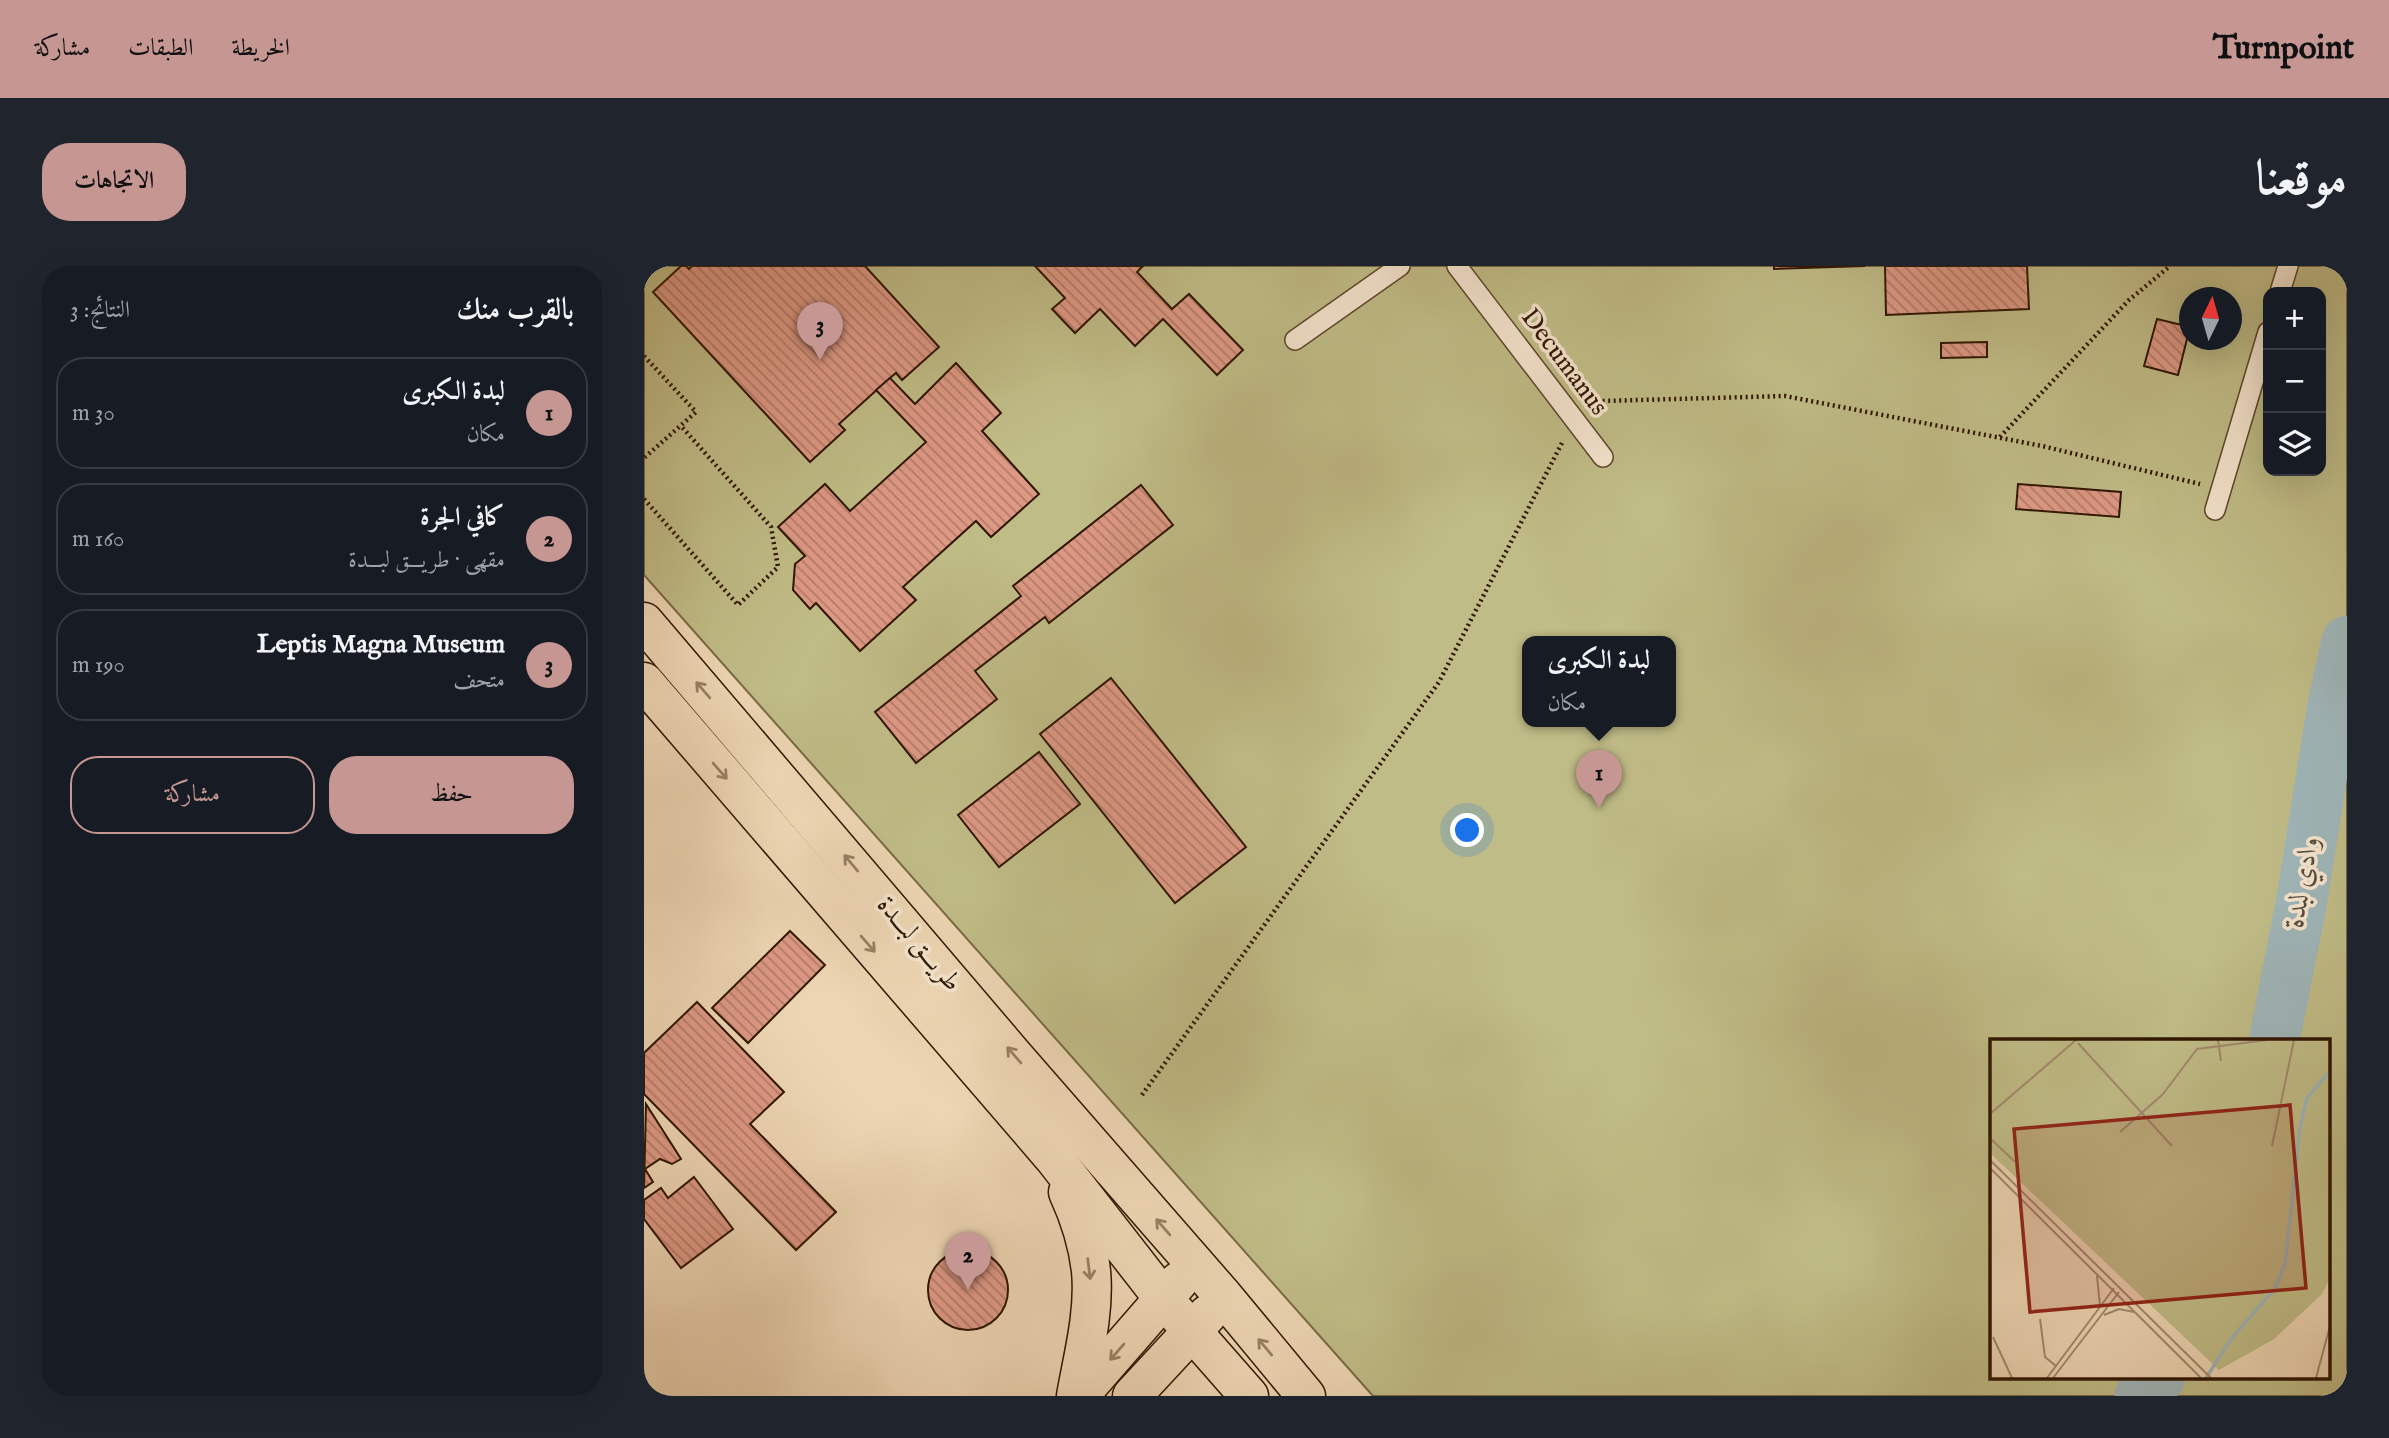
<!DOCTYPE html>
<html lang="ar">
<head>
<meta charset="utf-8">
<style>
	:root { --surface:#171b24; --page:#20242c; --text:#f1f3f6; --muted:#9ea1a6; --line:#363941; --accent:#c59692 }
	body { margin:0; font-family:"IM FELL English",Amiri,serif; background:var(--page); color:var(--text); direction:rtl }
	.controls { position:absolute; right:21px; top:21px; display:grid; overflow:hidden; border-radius:14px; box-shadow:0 7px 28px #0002 }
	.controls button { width:63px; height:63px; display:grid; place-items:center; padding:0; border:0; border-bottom:2px solid var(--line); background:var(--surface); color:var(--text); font:35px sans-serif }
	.compass { position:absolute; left:1535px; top:21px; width:63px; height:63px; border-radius:50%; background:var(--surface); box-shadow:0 7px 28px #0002; rotate:5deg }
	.you { position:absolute; left:824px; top:565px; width:24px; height:24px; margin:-18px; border:5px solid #fff; border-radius:50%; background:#1a73e8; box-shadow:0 0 0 10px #1a73e833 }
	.badge { display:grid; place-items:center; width:46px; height:46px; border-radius:50%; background:var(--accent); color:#111; font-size:23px; font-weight:700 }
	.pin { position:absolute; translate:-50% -58px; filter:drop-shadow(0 2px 4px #0008) }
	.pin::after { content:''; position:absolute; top:37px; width:24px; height:21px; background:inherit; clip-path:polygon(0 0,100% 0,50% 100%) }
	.popup { position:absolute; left:878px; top:370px; width:154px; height:91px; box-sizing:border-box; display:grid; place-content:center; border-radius:14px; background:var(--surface); filter:drop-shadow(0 2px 5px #0005); font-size:23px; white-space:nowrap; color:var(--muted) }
	.popup b { font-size:26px; color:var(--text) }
	.popup::after { content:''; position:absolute; left:50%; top:100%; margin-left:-14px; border:14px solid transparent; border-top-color:var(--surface) }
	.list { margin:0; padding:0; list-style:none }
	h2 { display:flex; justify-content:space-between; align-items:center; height:91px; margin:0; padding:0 28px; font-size:30px }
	h2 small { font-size:23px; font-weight:400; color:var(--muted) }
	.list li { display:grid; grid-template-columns:46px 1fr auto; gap:21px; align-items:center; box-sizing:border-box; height:112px; margin:0 14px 14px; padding:0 14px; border:2px solid var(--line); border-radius:28px }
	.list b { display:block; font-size:26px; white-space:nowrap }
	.list p { margin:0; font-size:23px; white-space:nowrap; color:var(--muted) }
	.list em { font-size:23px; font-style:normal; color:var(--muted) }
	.actions { display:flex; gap:14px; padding:21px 28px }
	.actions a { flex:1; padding:16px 0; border:2px solid var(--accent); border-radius:28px; text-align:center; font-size:24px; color:var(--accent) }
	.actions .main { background:var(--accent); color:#111 }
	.icon { flex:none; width:38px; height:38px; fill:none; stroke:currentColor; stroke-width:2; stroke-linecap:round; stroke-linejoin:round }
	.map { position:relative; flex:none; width:1703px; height:1130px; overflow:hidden; direction:ltr; border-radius:28px }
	header { display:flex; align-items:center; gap:42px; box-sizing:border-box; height:98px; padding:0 35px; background:var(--accent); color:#111 }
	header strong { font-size:33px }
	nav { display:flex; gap:38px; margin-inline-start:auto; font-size:24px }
	.intro { display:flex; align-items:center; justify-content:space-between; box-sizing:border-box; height:168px; padding:0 42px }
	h1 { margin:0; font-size:49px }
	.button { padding:18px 32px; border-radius:28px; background:var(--accent); color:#111; font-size:24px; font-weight:700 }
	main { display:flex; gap:42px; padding:0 42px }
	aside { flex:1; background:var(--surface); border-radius:28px; box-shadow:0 7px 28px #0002 }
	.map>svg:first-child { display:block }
</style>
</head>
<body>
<header>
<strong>Turnpoint</strong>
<nav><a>الخريطة</a><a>الطبقات</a><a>مشاركة</a></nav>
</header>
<div class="intro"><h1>موقعنا</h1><a class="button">الاتجاهات</a></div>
<main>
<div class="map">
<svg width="1703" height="1130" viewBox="0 0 1703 1130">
	<defs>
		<pattern id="building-back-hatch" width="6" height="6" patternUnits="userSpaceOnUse" patternTransform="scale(1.75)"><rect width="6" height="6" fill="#de9985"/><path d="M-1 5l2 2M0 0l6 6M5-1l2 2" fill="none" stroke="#b47c6a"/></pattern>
	</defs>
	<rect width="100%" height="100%" fill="#eed6b4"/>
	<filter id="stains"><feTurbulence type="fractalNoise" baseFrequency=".00286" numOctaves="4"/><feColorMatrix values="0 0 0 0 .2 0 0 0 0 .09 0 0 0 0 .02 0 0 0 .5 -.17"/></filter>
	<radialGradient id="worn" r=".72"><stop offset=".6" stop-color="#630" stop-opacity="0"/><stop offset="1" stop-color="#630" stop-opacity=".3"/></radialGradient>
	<!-- green -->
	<path fill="#c0bc87" stroke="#786944" stroke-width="2" fill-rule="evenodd" d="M0,0h1703v1130h-974l-729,-821zM1624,26h53v179h-53zM1546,32h42v42h-42zM883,376h144v80h-144zM1348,775h336v336h-336z"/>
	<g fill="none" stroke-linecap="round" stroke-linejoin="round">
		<!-- river -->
		<g stroke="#9fb6b9" stroke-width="51">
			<polyline points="1630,775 1657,639 1689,439 1703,375"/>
			<polyline points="1496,1130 1516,1111"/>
		</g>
	</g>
	<!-- building -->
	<g fill="url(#building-back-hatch)" stroke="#2f1600" stroke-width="2">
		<polygon points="37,0 42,0 45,3 48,0 221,0 295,81 258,114 252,107 246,112 195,158 201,164 166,196 9,26"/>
		<polygon points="391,0 499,0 493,6 528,43 545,28 599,84 573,109 519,53 491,80 456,43 431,67 408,43 421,32"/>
		<polygon points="1130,0 1221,0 1130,3"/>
		<polygon points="1241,0 1383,0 1385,43 1242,49"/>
		<polygon points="1513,53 1546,61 1534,109 1500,100"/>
		<polygon points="1343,76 1343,91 1297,92 1297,77"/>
		<polygon points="312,97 357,147 338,165 395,228 347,271 332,255 259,321 272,334 216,385 172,337 166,343 149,324 151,298 161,290 134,261 181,218 206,245 282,176 232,124 246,112 271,138"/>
		<polygon points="1374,218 1477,226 1475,251 1372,243"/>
		<polygon points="497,219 529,259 405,357 401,351 331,405 353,433 272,497 231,446 377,330 369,320"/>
		<polygon points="467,412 602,581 531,637 396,468"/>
		<polygon points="395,486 436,538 355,601 314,549"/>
		<polygon points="146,665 181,699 104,777 68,742"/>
		<polygon points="53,736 140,826 106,858 192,946 152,984 0,828 0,787"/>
		<polygon points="2,838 37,893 28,898 16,893 1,903 9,916 0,922"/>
		<polygon points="50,911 89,963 37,1002 0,953 0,934 17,922 24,932"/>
		<circle cx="324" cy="1024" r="40"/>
	</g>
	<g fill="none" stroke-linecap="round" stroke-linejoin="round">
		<!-- pedestrian casing -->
		<g stroke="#5f462d" stroke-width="22">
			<g id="pedestrian">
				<polyline points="813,0 959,191"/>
				<polyline points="1636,26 1644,0"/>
				<polyline points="651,74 756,0"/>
				<polyline points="1571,244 1624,66"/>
			</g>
		</g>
		<!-- primary casing -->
		<g stroke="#2f1600" stroke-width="41">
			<g id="primary">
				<polyline points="0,356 369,789 580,1031 662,1130"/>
				<polyline points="0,416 410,892 519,1032 605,1130"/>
				<path d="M424,926c11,24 20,52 23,79 4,41 -8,85 -15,125"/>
				<polyline points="435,1130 535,1015"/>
				<polyline points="488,1130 564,1048"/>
			</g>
		</g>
		<!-- path -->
		<g stroke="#2f1600" stroke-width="4.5" stroke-dasharray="2 3.5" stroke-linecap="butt">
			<polyline points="0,90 52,146 0,192"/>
			<polyline points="949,140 958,135 1141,130 1398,180 1556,218"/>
			<polyline points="1356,171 1485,34 1526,0"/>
			<polyline points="0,233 94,339 134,301 127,261 37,160"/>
			<polyline points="498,829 795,416 919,175"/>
		</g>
		<!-- pedestrian -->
		<use href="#pedestrian" stroke="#f4e4ce" stroke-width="19"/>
		<!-- primary -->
		<use href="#primary" stroke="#eed6b4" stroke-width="38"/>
	</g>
	<!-- one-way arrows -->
	<defs><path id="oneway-shaft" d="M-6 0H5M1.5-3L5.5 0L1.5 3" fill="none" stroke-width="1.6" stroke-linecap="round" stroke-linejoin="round" transform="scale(1.75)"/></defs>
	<g stroke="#988063">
		<use href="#oneway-shaft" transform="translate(59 424) rotate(-131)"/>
		<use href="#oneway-shaft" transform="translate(76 505) rotate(49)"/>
		<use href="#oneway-shaft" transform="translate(207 597) rotate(-130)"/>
		<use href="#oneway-shaft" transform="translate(224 678) rotate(49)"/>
		<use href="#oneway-shaft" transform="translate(370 789) rotate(-131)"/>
		<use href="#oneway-shaft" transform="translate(519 961) rotate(-131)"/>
		<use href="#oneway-shaft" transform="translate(445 1003) rotate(83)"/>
		<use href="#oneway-shaft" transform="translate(621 1081) rotate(-130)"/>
		<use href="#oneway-shaft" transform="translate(473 1086) rotate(131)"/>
	</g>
	<g text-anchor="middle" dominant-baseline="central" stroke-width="7" stroke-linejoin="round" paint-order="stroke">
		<!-- street labels -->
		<g font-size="26" fill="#2f1600" stroke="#f4e4ce">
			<text transform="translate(920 96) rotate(53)">Decumanus</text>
			<text transform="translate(275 678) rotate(50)">طريـــق لبـــدة</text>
		</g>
		<!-- water labels -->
		<g font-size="28" font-style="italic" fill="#564e41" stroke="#f4e4ce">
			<text transform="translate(1659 616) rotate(-80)">وادي لبدة</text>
		</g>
	</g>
	<!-- overview -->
	<g transform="translate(1346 773)">
		<rect width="340" height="340" fill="#eed6b4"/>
		<path d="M0,1h339l1,238 -8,16 -48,45 -55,31 -229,-217z" fill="#c0bc87"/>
		<path fill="none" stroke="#9fb6b9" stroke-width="3.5" d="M216,339l25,-39 44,-51 10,-24 15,-137 7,-29 23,-27"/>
		<path fill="none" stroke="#a2896c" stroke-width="2" d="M228,1l3,21M88,4l94,103M0,75l86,-74M130,93l43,-38 34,-45 70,-9M0,99l25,24M282,107l22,-106M0,121l221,218M0,129l211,210M107,237l3,30M114,276l15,-6 15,3M50,280l5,38 11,9M3,298l19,41M57,339l67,-90M63,339l66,-86M326,339l14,-52"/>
		<path fill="#8f2418" fill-opacity="0.15" stroke="#8f2418" stroke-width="3.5" d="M300,66l16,183 -276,24 -16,-183z"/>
		<rect width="340" height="340" fill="none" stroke="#2f1600" stroke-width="3.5"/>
	</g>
	<rect width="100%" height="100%" filter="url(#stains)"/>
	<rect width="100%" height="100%" fill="url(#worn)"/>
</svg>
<div class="controls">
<button>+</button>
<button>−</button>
<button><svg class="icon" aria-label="layers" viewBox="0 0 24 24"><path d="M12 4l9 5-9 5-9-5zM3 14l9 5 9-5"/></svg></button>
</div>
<svg class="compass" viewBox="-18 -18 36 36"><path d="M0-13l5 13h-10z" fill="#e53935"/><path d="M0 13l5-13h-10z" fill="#9ea1a6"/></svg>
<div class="you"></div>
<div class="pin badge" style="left:955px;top:542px">1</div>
<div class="popup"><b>لبدة الكبرى</b>مكان</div>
<div class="pin badge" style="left:324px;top:1024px">2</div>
<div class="pin badge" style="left:176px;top:94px">3</div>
</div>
<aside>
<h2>بالقرب منك<small>النتائج: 3</small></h2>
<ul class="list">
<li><span class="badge">1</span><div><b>لبدة الكبرى</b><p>مكان</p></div><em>30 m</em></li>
<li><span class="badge">2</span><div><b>كافي الجرة</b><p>مقهى · طريـــق لبـــدة</p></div><em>160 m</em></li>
<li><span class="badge">3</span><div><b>Leptis Magna Museum</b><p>متحف</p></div><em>190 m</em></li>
</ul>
<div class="actions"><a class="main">حفظ</a><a>مشاركة</a></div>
</aside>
</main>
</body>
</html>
